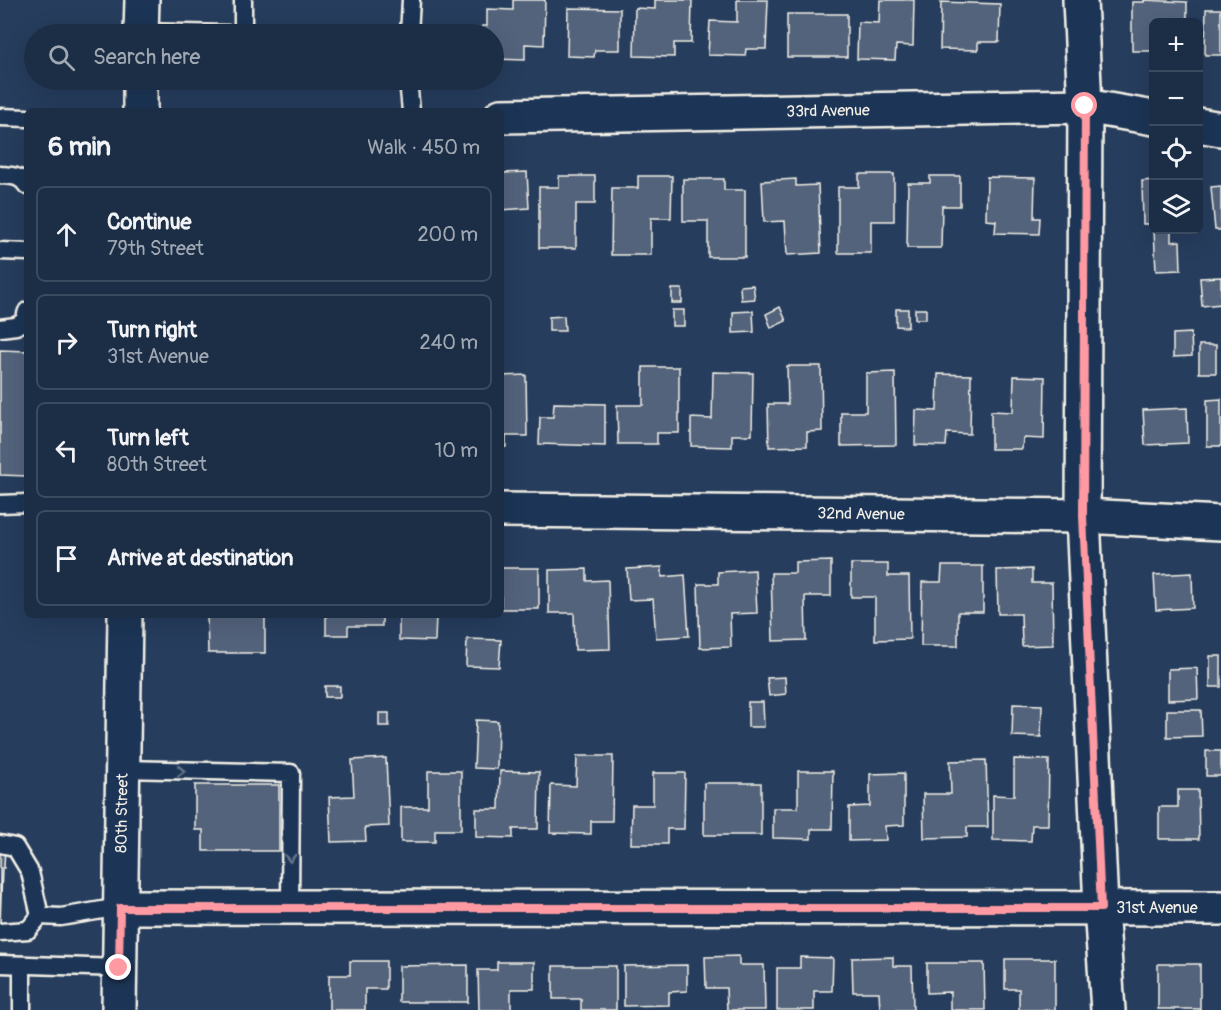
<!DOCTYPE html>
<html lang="en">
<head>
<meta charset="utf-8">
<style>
	:root { --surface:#1c2e46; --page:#25364d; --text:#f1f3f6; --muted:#a0a8b3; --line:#3a4a5f }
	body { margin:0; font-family:Pangolin,sans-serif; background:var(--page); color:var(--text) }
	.controls { position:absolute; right:18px; top:18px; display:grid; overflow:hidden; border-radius:9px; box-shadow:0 6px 24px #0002 }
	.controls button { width:54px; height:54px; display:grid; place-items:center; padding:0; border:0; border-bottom:2px solid var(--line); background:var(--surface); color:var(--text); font:30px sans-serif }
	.stop { position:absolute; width:18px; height:18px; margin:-14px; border:4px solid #ff9aa2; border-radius:50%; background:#fff }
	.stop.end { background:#ff9aa2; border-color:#fff; box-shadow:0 2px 6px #0008 }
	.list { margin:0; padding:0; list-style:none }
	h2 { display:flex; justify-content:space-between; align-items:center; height:78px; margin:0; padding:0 24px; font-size:26px }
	h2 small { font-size:20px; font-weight:400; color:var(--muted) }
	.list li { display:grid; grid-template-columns:39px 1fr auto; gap:18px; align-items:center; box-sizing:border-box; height:96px; margin:0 12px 12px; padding:0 12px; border:2px solid var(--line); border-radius:9px }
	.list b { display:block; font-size:22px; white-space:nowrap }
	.list p { margin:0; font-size:20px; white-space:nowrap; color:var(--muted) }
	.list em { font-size:20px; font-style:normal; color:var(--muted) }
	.icon { flex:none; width:33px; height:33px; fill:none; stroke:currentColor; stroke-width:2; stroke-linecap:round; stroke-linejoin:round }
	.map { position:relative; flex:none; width:1221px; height:1010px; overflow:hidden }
	.search { position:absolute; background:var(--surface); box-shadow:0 6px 24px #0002; left:24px; top:24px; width:480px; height:66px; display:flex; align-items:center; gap:15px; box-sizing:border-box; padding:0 21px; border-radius:33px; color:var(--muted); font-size:22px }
	.panel { position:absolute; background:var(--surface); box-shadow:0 6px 24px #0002; left:24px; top:108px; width:480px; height:510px; border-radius:9px }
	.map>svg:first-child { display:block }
</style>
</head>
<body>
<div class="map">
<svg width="1221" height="1010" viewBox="0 0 1221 1010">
	<rect width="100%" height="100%" fill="#263d5d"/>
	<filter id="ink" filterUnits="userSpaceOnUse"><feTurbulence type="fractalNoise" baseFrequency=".0167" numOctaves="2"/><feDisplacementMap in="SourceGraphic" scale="12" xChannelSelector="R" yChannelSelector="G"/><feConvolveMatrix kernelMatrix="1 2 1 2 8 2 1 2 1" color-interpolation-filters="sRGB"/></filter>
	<g filter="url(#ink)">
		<!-- building -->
		<g fill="#52647b" stroke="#f4f1e8" stroke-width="1.5">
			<polygon points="513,0 545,0 544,45 525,44 525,60 494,59 494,34 481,34 482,26 487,26 487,9 513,10"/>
			<polygon points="655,0 692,0 691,43 674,43 674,57 634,56 635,8 655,9"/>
			<polygon points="737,0 768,0 766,49 746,49 745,56 708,55 710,21 737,22"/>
			<polygon points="880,0 914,0 913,46 896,45 895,60 857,59 858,22 879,23"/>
			<polygon points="1144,0 1187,2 1187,22 1154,22 1154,51 1132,51 1132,2 1144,2"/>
			<polygon points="941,2 1000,4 999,42 978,42 978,50 940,49"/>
			<polygon points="568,8 620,9 620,50 595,50 594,57 567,56"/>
			<polygon points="1206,9 1221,9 1221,55 1205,55"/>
			<rect x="787" y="14" width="60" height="43"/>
			<polygon points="527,172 529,208 501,210 501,173"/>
			<polygon points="859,174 894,174 894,221 871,221 871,253 838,253 838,187 859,187"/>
			<polygon points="559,176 595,176 595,204 576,204 576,248 539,248 539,187 559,187"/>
			<polygon points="638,176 672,176 671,218 651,218 651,255 611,255 612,188 638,188"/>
			<polygon points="930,176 960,176 960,206 942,206 941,248 907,248 908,183 930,183"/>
			<polygon points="987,177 1035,178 1034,218 1040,218 1039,234 995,233 996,221 986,220"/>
			<polygon points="683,179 724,179 724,190 745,190 745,257 708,257 708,221 683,221"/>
			<polygon points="796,179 796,186 818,185 821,253 787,255 785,221 764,222 762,181"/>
			<polygon points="1154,180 1154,224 1143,224 1142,181"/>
			<polygon points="1221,186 1221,230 1215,230 1211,187"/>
			<polygon points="1154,230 1171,230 1171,242 1180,241 1181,270 1156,271"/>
			<polygon points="1221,277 1221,304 1202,306 1200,278"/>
			<polygon points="753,285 755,299 741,300 740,286"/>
			<rect x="672" y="289" width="10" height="14"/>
			<polygon points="780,307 786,321 771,328 766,314"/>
			<polygon points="896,309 908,309 908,327 896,326"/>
			<rect x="915" y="309" width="11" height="10"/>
			<rect x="672" y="310" width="12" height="16"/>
			<polygon points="753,311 754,332 733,333 733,312"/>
			<polygon points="564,316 565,331 549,331 549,317"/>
			<polygon points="1191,333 1192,356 1173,357 1173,334"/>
			<rect x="1199" y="345" width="17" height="28"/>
			<polygon points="0,350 27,351 27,476 0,475"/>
			<polygon points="787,366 821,366 822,431 807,432 807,446 769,447 768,404 788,404"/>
			<polygon points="643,367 679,367 679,433 657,433 657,444 618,444 617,405 643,405"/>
			<polygon points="713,372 753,373 752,435 732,435 732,447 691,446 691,418 712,419"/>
			<polygon points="895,372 896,445 841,446 841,412 866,412 866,373"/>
			<polygon points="938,374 971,375 970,434 947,433 946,446 915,445 916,410 937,411"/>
			<polygon points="526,375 527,436 506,436 506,447 501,448 501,376"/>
			<polygon points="1014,376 1045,377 1044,439 1023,438 1022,449 991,449 991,411 1013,412"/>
			<polygon points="1221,399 1221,446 1207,446 1207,400"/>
			<polygon points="554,403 605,404 605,446 539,444 540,417 553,417"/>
			<polygon points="1187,408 1188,443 1145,445 1143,410"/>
			<polygon points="831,561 831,596 805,596 806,640 773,641 771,573 795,573 795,562"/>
			<polygon points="851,564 888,564 888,576 909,576 910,639 875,640 875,597 851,597"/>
			<polygon points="942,566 983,566 983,612 958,612 958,646 921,646 922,582 941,582"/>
			<polygon points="662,567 662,577 685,575 689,636 656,638 653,599 629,600 627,569"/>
			<rect x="501" y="568" width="38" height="41"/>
			<polygon points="587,569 587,581 608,580 610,649 575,650 574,613 549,613 549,570"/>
			<polygon points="1032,569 1032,583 1052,583 1053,645 1022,646 1021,614 998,614 997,570"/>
			<polygon points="755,570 757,613 730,614 731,647 700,648 698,584 718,584 718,572"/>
			<polygon points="1192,573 1193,608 1156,610 1154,575"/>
			<polygon points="207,615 265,615 265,653 208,653"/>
			<polygon points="326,615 382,615 382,626 348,626 348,635 326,635"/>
			<polygon points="399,615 436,615 435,641 399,640"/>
			<polygon points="467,639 501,640 499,667 466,666"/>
			<rect x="1210" y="656" width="11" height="31"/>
			<polygon points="1197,668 1198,699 1168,700 1168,669"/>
			<polygon points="785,677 786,694 769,696 767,678"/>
			<rect x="325" y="686" width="15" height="11"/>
			<polygon points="748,702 763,702 764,727 748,727"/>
			<polygon points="1013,704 1042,705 1041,737 1012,736"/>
			<polygon points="1167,710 1201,710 1202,736 1167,737"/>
			<rect x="379" y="713" width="10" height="13"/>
			<polygon points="476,720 498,721 497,769 474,768"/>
			<rect x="1206" y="751" width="15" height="25"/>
			<polygon points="577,756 613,756 612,821 591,821 591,834 550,833 551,785 576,786"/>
			<polygon points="386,758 389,826 365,827 366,841 331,842 329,797 354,796 352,760"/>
			<polygon points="1014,759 1049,760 1048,825 1032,825 1031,841 993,840 993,795 1014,796"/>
			<polygon points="986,760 988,827 967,827 967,837 924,838 923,794 951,794 950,761"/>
			<polygon points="428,771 461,771 461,830 435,830 435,842 401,842 401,807 428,807"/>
			<polygon points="500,771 539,772 538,829 513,829 513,838 476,837 476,809 499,809"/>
			<polygon points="798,771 833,771 832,829 811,829 811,839 773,838 773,808 798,808"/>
			<polygon points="653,773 685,773 684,829 667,829 667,844 631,844 632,805 653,805"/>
			<polygon points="904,773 904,825 885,826 886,840 849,841 849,807 870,806 870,774"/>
			<rect x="704" y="783" width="57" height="52"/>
			<polygon points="195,785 279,785 279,851 203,851 203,830 195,830"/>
			<polygon points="1178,790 1198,790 1199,839 1159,839 1159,807 1178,807"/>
			<polygon points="0,847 5,847 4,868 2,868 0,927"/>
			<polygon points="739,956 739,965 764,965 765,1010 727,1010 726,988 706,988 705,957"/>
			<polygon points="800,957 833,958 832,991 814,991 814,1010 777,1010 777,968 800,968"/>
			<polygon points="893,957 893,966 912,966 913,1010 880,1010 879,992 853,992 852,958"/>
			<polygon points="1005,959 1055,959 1055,1010 1019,1010 1019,989 1005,989"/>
			<polygon points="350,961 386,961 386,989 365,989 365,1010 329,1010 329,975 350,975"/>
			<polygon points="497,962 534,962 534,989 511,989 511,1010 479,1010 478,970 497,970"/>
			<polygon points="927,963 984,963 985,1010 950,1010 950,992 927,993"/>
			<rect x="1158" y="964" width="42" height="45"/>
			<polygon points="468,965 468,1002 399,1002 399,966"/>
			<polygon points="687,965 687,991 669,992 669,1005 624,1006 624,966"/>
			<polygon points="553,966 616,966 616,1010 581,1010 581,999 553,999"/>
		</g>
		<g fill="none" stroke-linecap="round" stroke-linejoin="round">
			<!-- service casing -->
			<g stroke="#f4f1e8" stroke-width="21">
				<g id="service">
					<polyline points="243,0 243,34"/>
					<polyline points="141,32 228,34"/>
					<polyline points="409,34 411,0"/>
					<polyline points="408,80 411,111"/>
					<polyline points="0,117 27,118"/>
					<path d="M0,175c11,1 21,0 27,11"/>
					<polyline points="0,251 27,252"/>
					<polyline points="0,328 16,326 24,321 27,311"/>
					<polyline points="0,504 27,503"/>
					<polyline points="123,769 291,773 290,907"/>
					<polyline points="0,844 15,847 30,872 40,916"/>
					<polyline points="40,916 61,917 120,907"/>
					<polyline points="0,932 28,930 40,916"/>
					<polyline points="0,964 119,968"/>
					<polyline points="22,1010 22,965"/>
				</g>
			</g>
			<!-- minor casing -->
			<g stroke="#f4f1e8" stroke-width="38">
				<g id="minor">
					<polyline points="1080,0 1085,106 1083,516 1101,907 1108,1010"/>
					<polyline points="501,116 1085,106 1154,118"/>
					<polyline points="1198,125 1221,129"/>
					<polyline points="501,510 1083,516 1221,523"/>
					<polyline points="120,907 1221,908"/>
				</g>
			</g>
			<!-- tertiary casing -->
			<g stroke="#f4f1e8" stroke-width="38">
				<g id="tertiary">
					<polyline points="141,34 142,0"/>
					<polyline points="140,111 140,80"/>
					<polyline points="119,1010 125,615"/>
				</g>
			</g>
			<!-- service -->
			<use href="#service" stroke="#1d3557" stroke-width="16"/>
			<!-- minor -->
			<use href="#minor" stroke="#1d3557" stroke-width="33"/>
			<!-- tertiary -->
			<use href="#tertiary" stroke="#1d3557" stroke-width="33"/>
		</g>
		<!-- one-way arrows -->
		<defs><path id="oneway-chevron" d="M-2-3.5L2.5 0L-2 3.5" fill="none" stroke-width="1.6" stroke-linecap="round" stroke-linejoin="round" transform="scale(1.5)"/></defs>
		<g stroke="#68778a">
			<use href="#oneway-chevron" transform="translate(181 771) rotate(1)"/>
			<use href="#oneway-chevron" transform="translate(290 858) rotate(90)"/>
		</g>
	</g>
	<g fill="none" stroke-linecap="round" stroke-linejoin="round" filter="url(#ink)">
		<!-- route -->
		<polyline stroke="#ff9aa2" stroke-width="8" points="119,968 120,908 1101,908 1083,516 1085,106"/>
	</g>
	<g text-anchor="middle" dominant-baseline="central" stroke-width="4.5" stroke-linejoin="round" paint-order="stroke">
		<!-- street labels -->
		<g font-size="16" fill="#f4f1e8" stroke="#1d3557">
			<text transform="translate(828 111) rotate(-1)">33rd Avenue</text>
			<text transform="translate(861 514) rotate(1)">32nd Avenue</text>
			<text transform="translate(122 813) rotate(-89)">80th Street</text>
			<text x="1157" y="908">31st Avenue</text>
		</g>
	</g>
</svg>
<div class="controls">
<button>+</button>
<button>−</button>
<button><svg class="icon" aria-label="locate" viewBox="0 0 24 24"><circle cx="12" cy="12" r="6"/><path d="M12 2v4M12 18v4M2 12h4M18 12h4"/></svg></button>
<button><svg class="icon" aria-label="layers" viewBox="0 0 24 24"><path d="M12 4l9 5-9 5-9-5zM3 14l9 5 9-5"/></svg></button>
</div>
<div class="stop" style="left:1085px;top:106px"></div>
<div class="stop end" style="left:119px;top:968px"></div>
<div class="search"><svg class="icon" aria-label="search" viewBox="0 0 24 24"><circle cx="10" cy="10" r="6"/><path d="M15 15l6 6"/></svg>Search here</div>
<section class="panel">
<h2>6 min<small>Walk · 450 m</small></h2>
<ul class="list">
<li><svg class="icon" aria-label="ahead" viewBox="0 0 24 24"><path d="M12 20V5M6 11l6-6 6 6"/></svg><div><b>Continue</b><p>79th Street</p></div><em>200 m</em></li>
<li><svg class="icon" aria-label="right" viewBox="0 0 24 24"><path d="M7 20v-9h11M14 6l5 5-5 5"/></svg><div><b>Turn right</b><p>31st Avenue</p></div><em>240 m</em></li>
<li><svg class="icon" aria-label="left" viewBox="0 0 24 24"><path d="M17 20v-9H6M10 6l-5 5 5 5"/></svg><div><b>Turn left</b><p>80th Street</p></div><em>10 m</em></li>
<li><svg class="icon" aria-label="arrive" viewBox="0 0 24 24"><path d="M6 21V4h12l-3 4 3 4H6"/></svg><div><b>Arrive at destination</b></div></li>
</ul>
</section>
</div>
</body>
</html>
